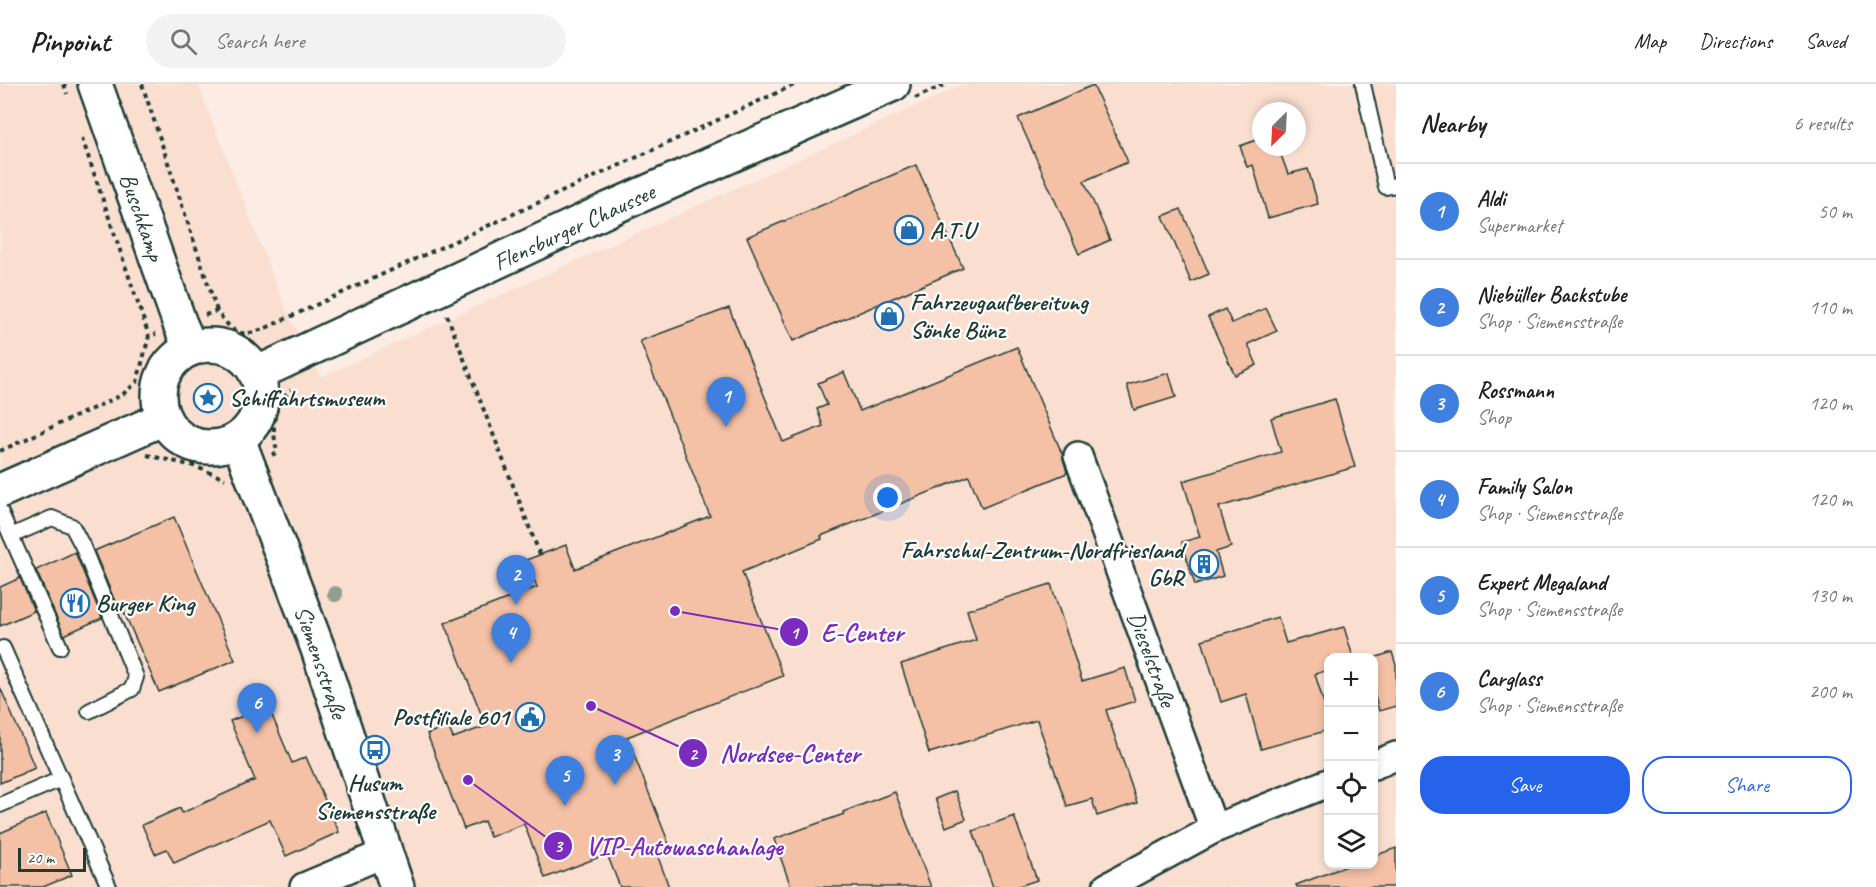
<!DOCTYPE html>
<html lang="en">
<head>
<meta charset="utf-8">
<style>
	:root { --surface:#fff; --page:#f2f2f2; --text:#222; --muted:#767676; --line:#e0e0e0; --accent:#2563eb }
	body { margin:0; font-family:Caveat,sans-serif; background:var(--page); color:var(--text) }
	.controls { position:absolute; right:18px; bottom:18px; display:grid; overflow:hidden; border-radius:12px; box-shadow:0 3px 9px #0003 }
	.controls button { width:54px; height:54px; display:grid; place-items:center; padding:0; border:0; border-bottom:2px solid var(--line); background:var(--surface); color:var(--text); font:30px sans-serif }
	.compass { position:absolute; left:1252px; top:18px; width:54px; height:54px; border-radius:50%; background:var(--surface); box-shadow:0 3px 9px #0003; rotate:204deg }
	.scale { position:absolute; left:18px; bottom:15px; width:68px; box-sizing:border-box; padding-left:6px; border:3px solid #1f3d34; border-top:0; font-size:16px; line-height:21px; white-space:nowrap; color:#1f3d34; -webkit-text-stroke:4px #fff; paint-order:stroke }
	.you { position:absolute; left:888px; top:414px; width:21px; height:21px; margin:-15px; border:4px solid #fff; border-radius:50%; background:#1a73e8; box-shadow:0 0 0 9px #1a73e833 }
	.badge { display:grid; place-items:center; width:39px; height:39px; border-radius:50%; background:var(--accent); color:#fff; font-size:20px; font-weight:700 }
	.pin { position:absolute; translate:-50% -50px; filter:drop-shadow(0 2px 3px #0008) }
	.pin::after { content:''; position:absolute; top:32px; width:21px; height:18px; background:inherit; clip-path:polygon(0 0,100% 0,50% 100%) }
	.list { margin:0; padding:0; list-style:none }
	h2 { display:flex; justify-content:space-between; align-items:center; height:78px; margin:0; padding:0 24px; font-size:26px }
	h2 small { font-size:20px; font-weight:400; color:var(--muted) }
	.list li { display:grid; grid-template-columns:39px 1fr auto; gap:18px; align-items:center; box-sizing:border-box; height:96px; padding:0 24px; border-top:2px solid var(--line) }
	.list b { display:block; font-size:22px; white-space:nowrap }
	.list p { margin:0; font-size:20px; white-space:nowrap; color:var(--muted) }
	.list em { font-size:20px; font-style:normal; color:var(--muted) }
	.actions { display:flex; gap:12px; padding:18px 24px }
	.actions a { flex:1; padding:14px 0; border:2px solid var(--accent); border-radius:24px; text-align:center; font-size:21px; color:var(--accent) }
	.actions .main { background:var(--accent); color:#fff }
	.icon { flex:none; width:33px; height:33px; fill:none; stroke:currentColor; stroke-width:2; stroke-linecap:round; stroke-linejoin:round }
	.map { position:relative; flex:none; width:1396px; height:803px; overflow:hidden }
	header { display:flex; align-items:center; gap:36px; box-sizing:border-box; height:84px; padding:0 30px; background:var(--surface); border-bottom:2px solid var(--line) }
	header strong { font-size:28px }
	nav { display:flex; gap:33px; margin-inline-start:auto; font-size:21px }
	.search { width:420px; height:54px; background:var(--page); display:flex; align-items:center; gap:15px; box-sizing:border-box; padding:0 21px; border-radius:33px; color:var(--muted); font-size:22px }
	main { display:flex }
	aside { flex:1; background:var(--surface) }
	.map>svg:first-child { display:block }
</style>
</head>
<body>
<header>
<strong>Pinpoint</strong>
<div class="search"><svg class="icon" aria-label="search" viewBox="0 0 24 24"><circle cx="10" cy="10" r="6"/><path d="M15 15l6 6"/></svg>Search here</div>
<nav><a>Map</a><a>Directions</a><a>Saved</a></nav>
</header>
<main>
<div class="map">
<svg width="1396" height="803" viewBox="0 0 1396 803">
	<rect width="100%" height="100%" fill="#fcece4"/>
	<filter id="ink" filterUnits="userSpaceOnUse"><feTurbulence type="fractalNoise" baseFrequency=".0167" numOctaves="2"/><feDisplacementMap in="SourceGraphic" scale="12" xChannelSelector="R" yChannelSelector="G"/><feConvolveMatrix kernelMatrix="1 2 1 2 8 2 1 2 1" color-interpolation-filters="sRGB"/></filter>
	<g filter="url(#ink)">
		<!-- built -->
		<path fill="#fadfd1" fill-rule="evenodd" d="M0,0h198l88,226 35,67 643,-293h432v803h-1396zM1261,27h36v36h-36zM1328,574h46v206h-46z"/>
		<!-- building -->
		<g fill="#f4c0a6" stroke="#1f3d34" stroke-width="1.5">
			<polygon points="1093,1 1128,78 1084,97 1110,156 1079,170 1018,34"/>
			<polygon points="1261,54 1261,63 1295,63 1295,65 1281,71 1288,90 1308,85 1318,120 1268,134 1253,81 1247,83 1240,62"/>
			<polygon points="916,81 963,184 793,257 747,153"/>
			<polygon points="1181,125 1209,190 1191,198 1163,132"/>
			<polygon points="729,224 783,358 823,342 817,325 827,321 818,299 844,288 860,327 1017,263 1063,372 1067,389 982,424 969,392 821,452 822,455 742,488 783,592 627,653 671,765 657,770 669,803 620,803 607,770 545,794 524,740 490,753 484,737 464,745 427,650 448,642 453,654 486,642 445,539 537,503 526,476 566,461 575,485 710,432 640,257"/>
			<polygon points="1266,224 1277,247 1248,260 1257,281 1235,291 1208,233 1225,225 1232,239"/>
			<polygon points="1169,289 1176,313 1134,326 1127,301"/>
			<polygon points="1335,315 1355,383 1219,423 1231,463 1216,468 1223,492 1195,501 1182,458 1200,453 1183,397 1281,368 1271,334"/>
			<polygon points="174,433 235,576 159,608 123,526 119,527 94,467"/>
			<polygon points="75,468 102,534 64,551 36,486"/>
			<polygon points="20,494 34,527 0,542 0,503"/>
			<polygon points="1051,500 1082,597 1125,584 1135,617 1106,626 1137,719 1097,732 1092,715 1067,722 1037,636 929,669 901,580 976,556 967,526"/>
			<polygon points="1278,533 1286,559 1344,543 1353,573 1329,573 1329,586 1315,590 1329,636 1329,646 1261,665 1246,610 1221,618 1202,556"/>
			<polygon points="1392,568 1396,581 1396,622 1379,627 1374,608 1374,574"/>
			<polygon points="0,603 35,684 0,699"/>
			<polygon points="268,622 292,679 306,673 339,748 286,772 270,736 174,779 167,765 155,770 142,741 180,724 182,729 255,696 230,637"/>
			<polygon points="955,707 966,735 946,743 935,715"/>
			<polygon points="895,708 931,803 791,803 774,755 844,730 843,728"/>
			<polygon points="46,729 72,791 43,803 0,803 0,749"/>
			<polygon points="1014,732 1037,796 1016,803 993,803 973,747"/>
			<polygon points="1396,764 1396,803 1297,803 1296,801 1352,780 1374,780 1374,772"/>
		</g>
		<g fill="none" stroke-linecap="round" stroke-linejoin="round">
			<!-- service casing -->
			<g stroke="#1f3d34" stroke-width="18">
				<g id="service">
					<polyline points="1363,0 1386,103 1396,101"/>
					<polyline points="0,427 60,563"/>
					<polyline points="11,452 52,434 72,442 82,461 136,593 132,605 89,627"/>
					<polyline points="3,564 109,803"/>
					<polyline points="0,721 61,695"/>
				</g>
			</g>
			<!-- minor casing -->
			<g stroke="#1f3d34" stroke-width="32">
				<g id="minor">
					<polyline points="1078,372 1214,745"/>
					<polyline points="1374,681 1396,672"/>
					<polyline points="304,803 385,769"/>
					<polyline points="1107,803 1214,745 1328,699"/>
				</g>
			</g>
			<!-- tertiary casing -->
			<g stroke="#1f3d34" stroke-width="38">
				<g id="tertiary">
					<polyline points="95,0 180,240 191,265"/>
					<polyline points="238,355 318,565 397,803"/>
				</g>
			</g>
			<!-- secondary casing -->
			<g stroke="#1f3d34" stroke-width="38">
				<g id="secondary">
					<circle cx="210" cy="312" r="51"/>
					<polyline points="256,290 609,125 893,0"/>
					<polyline points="0,407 164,334"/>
				</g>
			</g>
			<!-- path -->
			<g stroke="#1f3d34" stroke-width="4" stroke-dasharray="4.5 4.5" stroke-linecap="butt">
				<polyline points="64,0 67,10"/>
				<polyline points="142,0 217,227"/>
				<polyline points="915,14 947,0"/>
				<polyline points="82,54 149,252"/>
				<path d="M205,231l12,-4c18,25 23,27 51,16l528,-243"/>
				<polyline points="447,231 540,471"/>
				<polyline points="0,367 122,311 137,298 149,252 156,250"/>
				<polyline points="147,371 194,382 225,395"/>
				<path d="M272,371l5,-3c-5,-26 -6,-42 14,-62"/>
			</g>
			<!-- service -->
			<use href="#service" stroke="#fff" stroke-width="14"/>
			<!-- minor -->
			<use href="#minor" stroke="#fff" stroke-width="27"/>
			<!-- tertiary -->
			<use href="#tertiary" stroke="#fff" stroke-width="33"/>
			<!-- secondary -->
			<use href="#secondary" stroke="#fff" stroke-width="33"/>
		</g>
		<!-- trees -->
		<circle fill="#929e8f" cx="335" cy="510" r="8"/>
	</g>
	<!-- icons -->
	<defs>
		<g id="shop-ring" transform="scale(1.5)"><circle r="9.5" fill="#fff" stroke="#1f6fb2" stroke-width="1.5"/><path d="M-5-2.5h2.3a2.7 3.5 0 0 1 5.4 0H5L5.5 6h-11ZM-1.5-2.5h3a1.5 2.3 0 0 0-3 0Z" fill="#1f6fb2"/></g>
		<g id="sight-ring" transform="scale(1.5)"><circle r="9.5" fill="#fff" stroke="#1f6fb2" stroke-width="1.5"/><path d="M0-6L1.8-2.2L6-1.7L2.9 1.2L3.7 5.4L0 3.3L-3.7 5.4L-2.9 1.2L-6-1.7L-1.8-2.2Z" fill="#1f6fb2"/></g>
		<g id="building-ring" transform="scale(1.5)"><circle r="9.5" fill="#fff" stroke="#1f6fb2" stroke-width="1.5"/><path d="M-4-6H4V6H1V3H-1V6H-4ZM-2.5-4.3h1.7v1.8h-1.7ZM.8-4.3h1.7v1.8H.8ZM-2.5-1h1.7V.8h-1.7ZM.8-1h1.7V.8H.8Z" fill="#1f6fb2"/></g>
		<g id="restaurant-ring" transform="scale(1.5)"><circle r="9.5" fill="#fff" stroke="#1f6fb2" stroke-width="1.5"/><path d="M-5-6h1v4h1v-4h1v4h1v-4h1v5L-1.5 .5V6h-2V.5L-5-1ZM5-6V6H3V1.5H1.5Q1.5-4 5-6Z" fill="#1f6fb2"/></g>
		<g id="civic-ring" transform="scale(1.5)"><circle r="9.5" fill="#fff" stroke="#1f6fb2" stroke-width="1.5"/><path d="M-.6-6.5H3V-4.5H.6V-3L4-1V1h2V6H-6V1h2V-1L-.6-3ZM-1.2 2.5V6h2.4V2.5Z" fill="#1f6fb2"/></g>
		<g id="bus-ring" transform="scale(1.5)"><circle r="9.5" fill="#fff" stroke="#1f6fb2" stroke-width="1.5"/><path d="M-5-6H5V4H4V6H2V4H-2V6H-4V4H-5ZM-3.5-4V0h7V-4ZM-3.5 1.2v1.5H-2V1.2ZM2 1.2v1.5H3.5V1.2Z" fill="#1f6fb2"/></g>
	</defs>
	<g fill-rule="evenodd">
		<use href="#shop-ring" x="909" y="146"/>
		<use href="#shop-ring" x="889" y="232"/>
		<use href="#sight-ring" x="208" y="314"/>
		<use href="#building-ring" x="1204" y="480"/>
		<use href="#restaurant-ring" x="75" y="519"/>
		<use href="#civic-ring" x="530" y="633"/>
		<use href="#bus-ring" x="375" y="666"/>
	</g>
	<g text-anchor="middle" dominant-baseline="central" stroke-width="4.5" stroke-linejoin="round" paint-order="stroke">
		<!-- street labels -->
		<g font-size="24" fill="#1f3d34" stroke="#fff">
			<text transform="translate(142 133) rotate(71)">Buschkamp</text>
			<text transform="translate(574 143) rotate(-25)">Flensburger Chaussee</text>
			<text transform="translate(1152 575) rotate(70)">Dieselstraße</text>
			<text transform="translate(321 578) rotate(71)">Siemensstraße</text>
		</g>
		<!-- poi labels -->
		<g font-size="24" font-weight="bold" fill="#1f3d34" stroke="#fff" text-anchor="start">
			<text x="930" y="146">A.T.U</text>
			<text x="910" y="218">Fahrzeugaufbereitung<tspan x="910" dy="28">Sönke Bünz</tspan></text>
			<text x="229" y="314">Schiffahrtsmuseum</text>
			<text x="1183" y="466" text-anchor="end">Fahrschul-Zentrum-Nordfriesland<tspan x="1183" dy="28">GbR</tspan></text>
			<text x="96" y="519">Burger King</text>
			<text x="509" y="633" text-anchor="end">Postfiliale 601</text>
			<text x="375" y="699" text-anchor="middle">Husum<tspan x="375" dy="28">Siemensstraße</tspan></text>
		</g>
	</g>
	<!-- callouts -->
	<path fill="none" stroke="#7b2cbf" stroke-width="2" d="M675 527L794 548M591 622L693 669M468 696L558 762"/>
	<g fill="#7b2cbf" stroke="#fff" stroke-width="2">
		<circle cx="675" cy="527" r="6"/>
		<circle cx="591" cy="622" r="6"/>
		<circle cx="468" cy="696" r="6"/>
		<circle cx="794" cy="548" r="15"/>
		<circle cx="693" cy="669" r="15"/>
		<circle cx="558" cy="762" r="15"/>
	</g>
	<g font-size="18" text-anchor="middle" font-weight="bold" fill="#fff">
		<text x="794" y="555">1</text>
		<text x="693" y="676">2</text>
		<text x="558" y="768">3</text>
	</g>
	<g font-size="26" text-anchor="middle" font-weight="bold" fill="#7b2cbf" stroke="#fff" stroke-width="4.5" stroke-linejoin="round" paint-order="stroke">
		<text x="862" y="557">E-Center</text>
		<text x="790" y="678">Nordsee-Center</text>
		<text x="684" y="771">VIP-Autowaschanlage</text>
	</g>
</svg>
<div class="controls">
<button>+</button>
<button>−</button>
<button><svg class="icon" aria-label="locate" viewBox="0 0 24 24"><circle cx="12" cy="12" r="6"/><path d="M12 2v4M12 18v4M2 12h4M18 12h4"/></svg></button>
<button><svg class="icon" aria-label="layers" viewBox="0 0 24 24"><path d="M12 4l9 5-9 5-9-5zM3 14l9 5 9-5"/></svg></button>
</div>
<svg class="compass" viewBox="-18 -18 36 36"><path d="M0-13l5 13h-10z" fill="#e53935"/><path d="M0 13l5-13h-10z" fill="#767676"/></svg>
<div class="scale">20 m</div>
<div class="you"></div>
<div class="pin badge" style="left:726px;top:343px;background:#3f7fe0">1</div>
<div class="pin badge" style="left:516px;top:521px;background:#3f7fe0">2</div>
<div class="pin badge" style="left:615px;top:701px;background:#3f7fe0">3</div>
<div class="pin badge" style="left:511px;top:579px;background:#3f7fe0">4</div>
<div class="pin badge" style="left:565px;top:722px;background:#3f7fe0">5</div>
<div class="pin badge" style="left:257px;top:649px;background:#3f7fe0">6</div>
</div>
<aside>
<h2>Nearby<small>6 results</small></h2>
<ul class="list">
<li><span class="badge" style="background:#3f7fe0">1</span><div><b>Aldi</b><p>Supermarket</p></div><em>50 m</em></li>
<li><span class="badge" style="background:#3f7fe0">2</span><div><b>Niebüller Backstube</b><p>Shop · Siemensstraße</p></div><em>110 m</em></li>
<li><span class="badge" style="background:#3f7fe0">3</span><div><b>Rossmann</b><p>Shop</p></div><em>120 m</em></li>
<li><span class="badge" style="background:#3f7fe0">4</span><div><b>Family Salon</b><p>Shop · Siemensstraße</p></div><em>120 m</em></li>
<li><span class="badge" style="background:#3f7fe0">5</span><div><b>Expert Megaland</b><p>Shop · Siemensstraße</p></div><em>130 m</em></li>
<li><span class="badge" style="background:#3f7fe0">6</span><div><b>Carglass</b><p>Shop · Siemensstraße</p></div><em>200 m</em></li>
</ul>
<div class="actions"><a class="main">Save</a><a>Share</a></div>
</aside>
</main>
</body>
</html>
